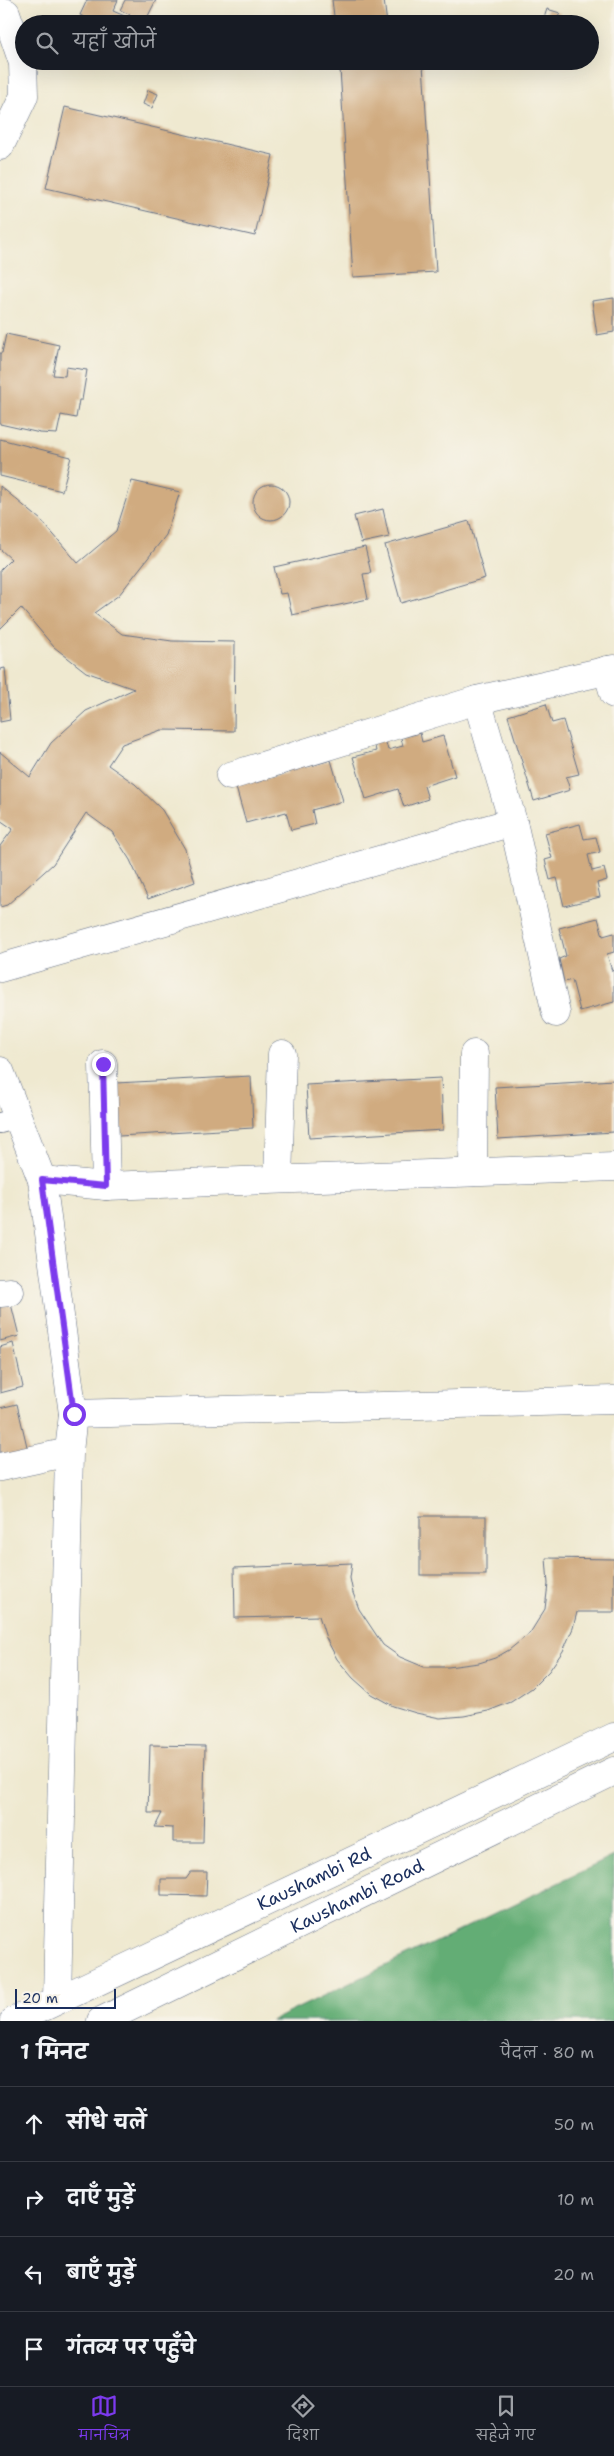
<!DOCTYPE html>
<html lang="hi">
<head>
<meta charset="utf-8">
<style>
	:root { --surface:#171b24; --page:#242831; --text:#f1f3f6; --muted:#9ea1a6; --line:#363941; --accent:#7c3aed }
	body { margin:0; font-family:"Shantell Sans","Playpen Sans Deva",sans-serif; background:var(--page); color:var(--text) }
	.scale { position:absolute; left:15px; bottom:12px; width:101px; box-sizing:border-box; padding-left:5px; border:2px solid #1b2f5e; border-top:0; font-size:14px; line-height:18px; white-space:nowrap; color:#1b2f5e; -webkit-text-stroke:4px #f7f3e8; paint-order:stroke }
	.stop { position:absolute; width:15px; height:15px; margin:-11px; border:4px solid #7c3aed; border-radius:50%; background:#fff }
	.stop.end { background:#7c3aed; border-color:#fff; box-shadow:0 1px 5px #0008 }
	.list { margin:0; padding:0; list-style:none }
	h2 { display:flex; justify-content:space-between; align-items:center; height:65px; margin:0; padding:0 20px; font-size:21px }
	h2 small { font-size:16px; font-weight:400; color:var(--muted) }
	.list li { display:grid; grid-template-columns:32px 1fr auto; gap:15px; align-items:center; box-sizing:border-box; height:75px; padding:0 20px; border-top:1px solid var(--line) }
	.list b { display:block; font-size:19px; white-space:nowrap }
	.list em { font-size:16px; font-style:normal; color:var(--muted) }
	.icon { flex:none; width:28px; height:28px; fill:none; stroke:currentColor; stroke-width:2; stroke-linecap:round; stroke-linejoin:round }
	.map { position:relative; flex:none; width:614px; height:2021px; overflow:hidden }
	.search { position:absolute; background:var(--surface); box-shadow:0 5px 20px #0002; left:15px; right:15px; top:15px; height:55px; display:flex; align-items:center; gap:12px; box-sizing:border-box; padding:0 18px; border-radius:28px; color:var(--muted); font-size:19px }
	.sheet { height:365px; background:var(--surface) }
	nav { display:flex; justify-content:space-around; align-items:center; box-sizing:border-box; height:70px; border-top:1px solid var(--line); background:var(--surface); font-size:14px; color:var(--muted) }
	nav a { display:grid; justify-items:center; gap:2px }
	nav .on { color:var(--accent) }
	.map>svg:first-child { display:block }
</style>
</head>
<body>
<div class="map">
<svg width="614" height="2021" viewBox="0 0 614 2021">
	<rect width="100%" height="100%" fill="#f7f3e8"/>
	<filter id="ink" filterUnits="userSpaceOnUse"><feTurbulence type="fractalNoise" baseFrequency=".02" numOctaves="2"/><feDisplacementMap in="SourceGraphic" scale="10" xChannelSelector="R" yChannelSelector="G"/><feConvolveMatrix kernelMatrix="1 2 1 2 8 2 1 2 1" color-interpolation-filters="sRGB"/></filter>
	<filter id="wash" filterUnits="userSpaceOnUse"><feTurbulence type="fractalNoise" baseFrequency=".0096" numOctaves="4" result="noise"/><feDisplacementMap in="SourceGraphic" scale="20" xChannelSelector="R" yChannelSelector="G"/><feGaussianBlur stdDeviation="1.12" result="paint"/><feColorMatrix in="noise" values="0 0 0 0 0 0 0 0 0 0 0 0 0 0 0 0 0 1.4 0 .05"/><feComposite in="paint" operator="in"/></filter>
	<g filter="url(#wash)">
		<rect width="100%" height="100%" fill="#efe9d0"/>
		<!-- forest -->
		<polygon fill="#64ad74" stroke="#406e69" points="614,1856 614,2021 271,2021"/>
		<g id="blocks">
			<!-- building -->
			<g fill="#d0ab80">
				<polygon points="87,0 118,0 113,11 134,20 132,24 97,24 80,15"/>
				<polygon points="125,0 156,0 145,22 120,10"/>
				<polygon points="332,0 384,0 387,24 335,24"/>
				<polygon points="547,9 560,13 555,24 542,24"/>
				<polygon points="423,64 436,272 353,277 340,69"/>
				<polygon points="148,90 158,94 152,108 143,104"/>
				<polygon points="65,107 273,155 255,236 46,188"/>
				<polygon points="614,298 614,332 597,335 592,301"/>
				<polygon points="6,334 59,345 53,375 65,376 66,367 87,370 82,400 79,400 76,418 61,415 57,434 40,433 0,424 0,353 2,353"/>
				<polygon points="0,439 71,457 62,491 0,476"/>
				<polygon points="132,481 180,492 166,535 119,595 94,613 122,634 172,641 235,642 234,731 161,730 122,744 108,765 135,784 162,810 185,849 195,882 148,899 130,860 112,832 86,813 53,864 7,905 0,907 0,846 13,829 0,820 0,752 30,777 51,743 86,711 134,689 86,672 54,647 21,608 0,629 0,570 11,559 0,549 0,486 41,520 78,563 116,531"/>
				<circle cx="271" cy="502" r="18"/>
				<polygon points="383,509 389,537 361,543 354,516"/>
				<polygon points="469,521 485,578 401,603 385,545"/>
				<polygon points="365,547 371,573 363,574 368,599 292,615 287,593 280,594 274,567"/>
				<polygon points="5,668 10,720 0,722 0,669"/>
				<polygon points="546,704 552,723 563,720 579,774 566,777 570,790 534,801 508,716"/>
				<polygon points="420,733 422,742 443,736 455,776 424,786 428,799 404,807 398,789 366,799 353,757 376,751 374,742 385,739 388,750 403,746 401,738"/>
				<polygon points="331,760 343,801 312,810 315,824 291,830 286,812 246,823 235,784 287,773 285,764 310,766"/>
				<polygon points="580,824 584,839 596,837 600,852 588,855 592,871 604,868 607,880 597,883 600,897 564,906 557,878 550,880 545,860 552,858 545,833"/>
				<polygon points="598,918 603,936 614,933 614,952 607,954 612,971 614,970 614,1002 580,1011 572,980 564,982 559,959 566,956 559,928"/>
				<polygon points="251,1076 253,1128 119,1136 116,1083"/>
				<polygon points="441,1078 443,1130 309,1138 306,1085"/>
				<polygon points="614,1080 614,1132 498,1139 495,1087"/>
				<polygon points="11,1304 19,1336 0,1341 0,1307"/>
				<polygon points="13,1343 23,1387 0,1393 0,1347"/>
				<polygon points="17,1404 29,1455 0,1462 0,1408"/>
				<rect x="420" y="1516" width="66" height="59"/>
				<polygon points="546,1558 614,1559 614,1612 577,1612 573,1628 563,1651 549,1671 532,1688 511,1702 488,1711 464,1716 440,1718 416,1713 393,1706 371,1694 353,1678 337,1659 326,1638 319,1616 235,1618 234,1568 352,1563 350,1578 353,1593 359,1609 383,1645 400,1657 424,1667 448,1667 479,1663 495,1658 509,1650 530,1633 545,1609 548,1584"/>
				<polygon points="150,1745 205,1746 203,1842 173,1842 173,1828 155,1827 162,1813 148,1813"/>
				<polygon points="191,1872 207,1872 206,1896 161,1895 161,1879 186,1879"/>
			</g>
		</g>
	</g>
	<g filter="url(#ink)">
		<use href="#blocks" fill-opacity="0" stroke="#657086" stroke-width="1"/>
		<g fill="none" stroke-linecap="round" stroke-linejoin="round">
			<!-- service casing -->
			<g stroke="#657086" stroke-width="22">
				<polyline id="service" points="0,1123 18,1118"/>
			</g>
			<!-- minor casing -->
			<g stroke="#657086" stroke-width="29">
				<g id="minor">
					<polyline points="0,11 6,13 23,63 24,96 0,146"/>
					<polyline points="607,670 614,694"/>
					<polyline points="477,700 513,822 556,1013"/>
					<polyline points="230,776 477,700 614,669"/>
					<polyline points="0,968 513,822"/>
					<polyline points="103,1064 106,1186"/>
					<polyline points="0,1071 42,1180 73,1414 69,1452 57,2000"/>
					<polyline points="473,1172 474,1054"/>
					<polyline points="278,1179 282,1054"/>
					<polyline points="42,1180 106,1186 614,1167"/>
					<polyline points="0,1293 10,1292"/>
					<polyline points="73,1414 614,1400"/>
					<polyline points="0,1467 69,1452"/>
				</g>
			</g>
			<!-- secondary casing -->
			<g stroke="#657086" stroke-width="29">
				<g id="secondary">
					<path id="s1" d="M14,2021l600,-284"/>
					<path id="s2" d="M101,2021l513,-250"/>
				</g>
			</g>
			<!-- service -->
			<use href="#service" stroke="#fff" stroke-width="20"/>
			<!-- minor -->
			<use href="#minor" stroke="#fff" stroke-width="28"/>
			<!-- secondary -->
			<use href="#secondary" stroke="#fff" stroke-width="28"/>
		</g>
	</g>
	<g fill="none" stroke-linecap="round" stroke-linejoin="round" filter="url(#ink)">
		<!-- route -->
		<polyline stroke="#7c3aed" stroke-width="6" points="74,1414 42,1180 106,1186 103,1064"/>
	</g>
	<g text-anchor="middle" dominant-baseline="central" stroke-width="4" stroke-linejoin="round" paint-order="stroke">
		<!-- street labels -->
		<g font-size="18" fill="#1b2f5e" stroke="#f7f3e8">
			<text stroke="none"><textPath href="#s1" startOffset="332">Kaushambi Rd</textPath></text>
			<text stroke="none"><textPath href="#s2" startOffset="285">Kaushambi Road</textPath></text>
		</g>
	</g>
</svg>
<div class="scale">20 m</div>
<div class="stop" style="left:74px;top:1414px"></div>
<div class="stop end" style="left:103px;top:1064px"></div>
<div class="search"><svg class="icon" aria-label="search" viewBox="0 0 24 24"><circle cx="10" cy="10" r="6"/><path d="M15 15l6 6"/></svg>यहाँ खोजें</div>
</div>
<section class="sheet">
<h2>1 मिनट<small>पैदल · 80 m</small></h2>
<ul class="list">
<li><svg class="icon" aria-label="ahead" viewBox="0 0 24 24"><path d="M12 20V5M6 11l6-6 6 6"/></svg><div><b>सीधे चलें</b></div><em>50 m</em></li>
<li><svg class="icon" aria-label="right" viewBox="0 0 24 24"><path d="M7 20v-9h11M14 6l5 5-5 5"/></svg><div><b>दाएँ मुड़ें</b></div><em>10 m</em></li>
<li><svg class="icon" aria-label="left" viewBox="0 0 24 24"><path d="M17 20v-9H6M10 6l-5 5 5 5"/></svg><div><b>बाएँ मुड़ें</b></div><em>20 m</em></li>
<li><svg class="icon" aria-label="arrive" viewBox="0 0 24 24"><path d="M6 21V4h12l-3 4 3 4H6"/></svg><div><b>गंतव्य पर पहुँचे</b></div></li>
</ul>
</section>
<nav>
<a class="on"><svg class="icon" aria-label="map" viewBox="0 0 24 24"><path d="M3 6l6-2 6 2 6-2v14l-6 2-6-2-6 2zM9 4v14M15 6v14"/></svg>मानचित्र</a>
<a><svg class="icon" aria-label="directions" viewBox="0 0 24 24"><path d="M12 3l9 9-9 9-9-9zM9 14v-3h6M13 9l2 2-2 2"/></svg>दिशा</a>
<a><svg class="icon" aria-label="saved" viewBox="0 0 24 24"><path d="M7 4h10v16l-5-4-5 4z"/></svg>सहेजे गए</a>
</nav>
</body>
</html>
